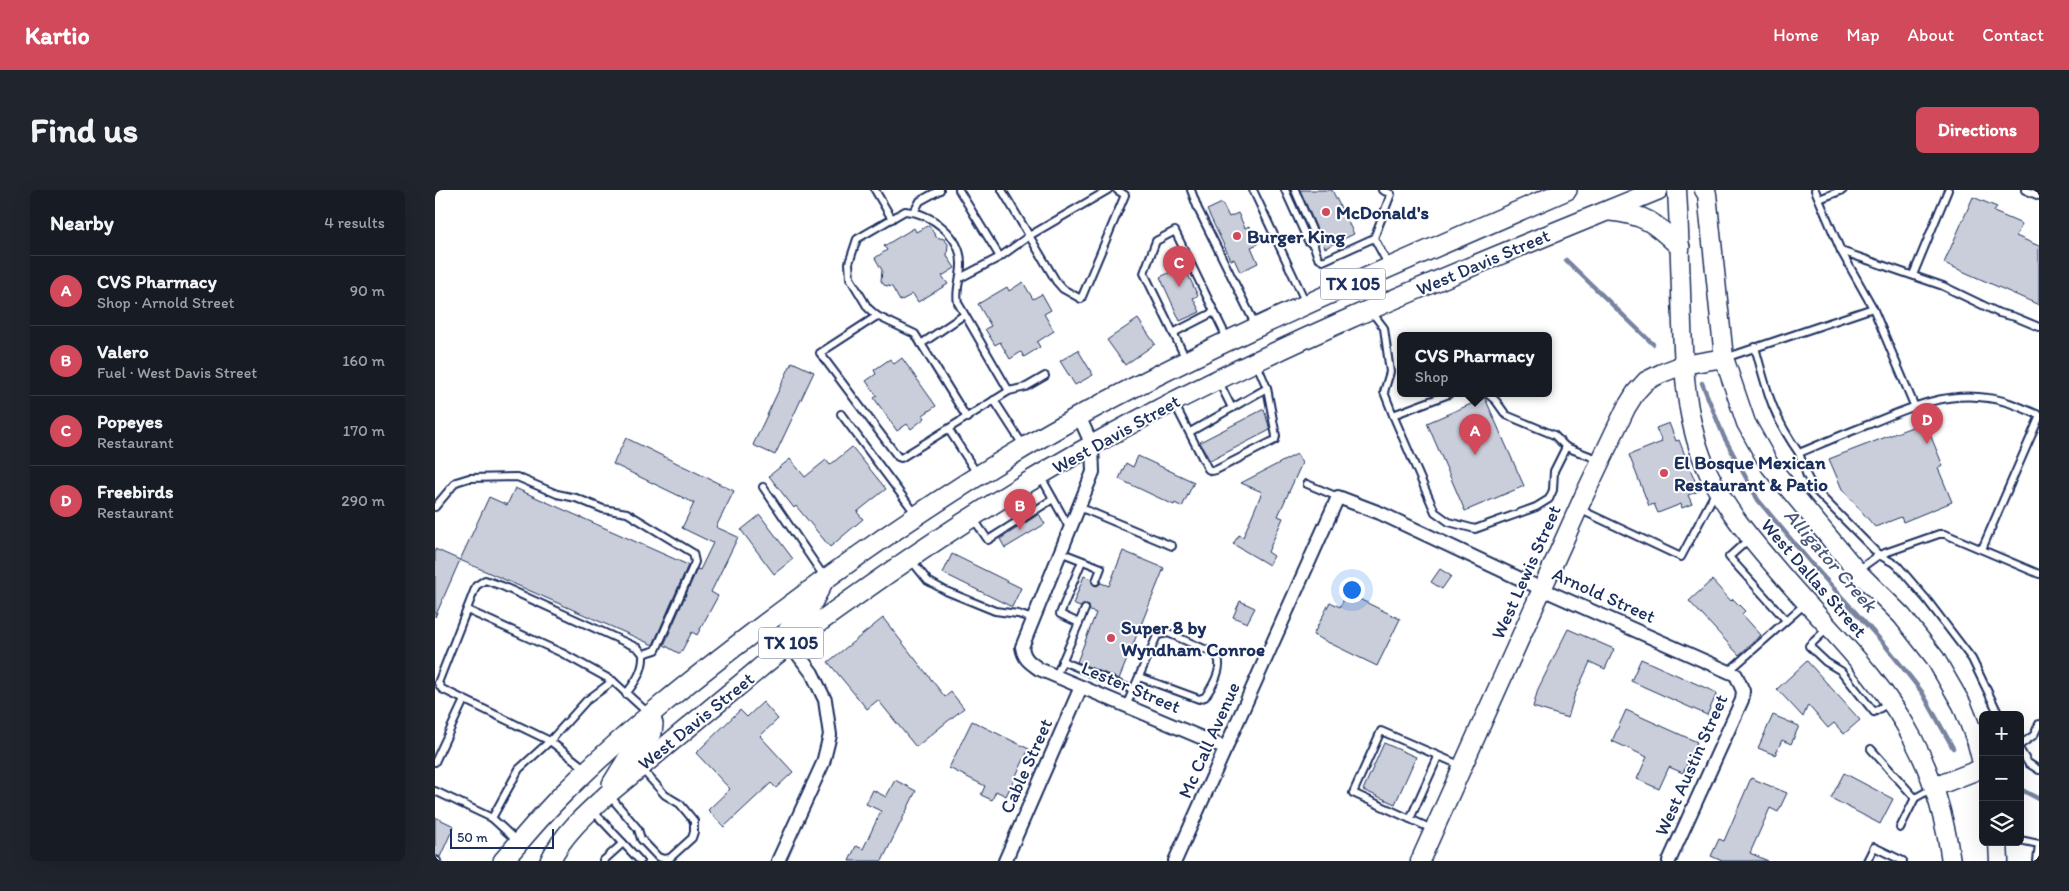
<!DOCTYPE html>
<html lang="en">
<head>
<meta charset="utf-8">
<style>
	:root { --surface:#171b24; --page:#20242c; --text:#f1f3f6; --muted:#9ea1a6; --line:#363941; --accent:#d1495b }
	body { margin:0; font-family:Itim,sans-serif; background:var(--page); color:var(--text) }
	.controls { position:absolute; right:15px; bottom:15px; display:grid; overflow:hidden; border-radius:8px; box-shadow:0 5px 20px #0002 }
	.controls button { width:45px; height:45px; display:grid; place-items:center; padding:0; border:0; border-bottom:1px solid var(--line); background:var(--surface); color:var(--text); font:25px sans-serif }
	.scale { position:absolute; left:15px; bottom:12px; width:104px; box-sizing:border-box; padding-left:5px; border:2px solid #1b2f5e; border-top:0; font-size:14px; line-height:18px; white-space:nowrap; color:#1b2f5e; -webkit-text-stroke:4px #fff; paint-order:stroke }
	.you { position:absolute; left:916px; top:399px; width:18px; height:18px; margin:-12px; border:4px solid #fff; border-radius:50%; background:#1a73e8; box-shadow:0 0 0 8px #1a73e833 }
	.badge { display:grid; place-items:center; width:32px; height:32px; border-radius:50%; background:var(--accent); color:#fff; font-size:16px; font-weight:700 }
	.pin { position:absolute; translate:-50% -41px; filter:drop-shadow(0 1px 2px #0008) }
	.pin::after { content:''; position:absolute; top:26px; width:18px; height:15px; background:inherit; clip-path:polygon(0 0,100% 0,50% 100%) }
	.popup { position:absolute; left:962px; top:142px; width:155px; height:65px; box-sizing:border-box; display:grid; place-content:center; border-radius:8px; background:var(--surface); filter:drop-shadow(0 1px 4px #0005); font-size:16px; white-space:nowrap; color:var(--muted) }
	.popup b { font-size:19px; color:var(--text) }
	.popup::after { content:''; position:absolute; left:50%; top:100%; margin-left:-10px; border:10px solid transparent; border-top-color:var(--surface) }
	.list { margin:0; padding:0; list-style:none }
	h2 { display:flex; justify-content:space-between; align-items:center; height:65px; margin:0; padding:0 20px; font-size:21px }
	h2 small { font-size:16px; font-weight:400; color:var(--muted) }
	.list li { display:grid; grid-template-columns:32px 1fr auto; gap:15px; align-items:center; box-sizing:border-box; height:70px; padding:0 20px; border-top:1px solid var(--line) }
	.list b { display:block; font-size:19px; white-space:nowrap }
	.list p { margin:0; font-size:16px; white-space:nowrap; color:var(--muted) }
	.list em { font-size:16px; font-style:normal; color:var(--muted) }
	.icon { flex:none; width:28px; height:28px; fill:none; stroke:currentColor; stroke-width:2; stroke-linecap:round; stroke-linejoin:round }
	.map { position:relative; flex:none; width:1604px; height:671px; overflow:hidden; border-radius:8px }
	header { display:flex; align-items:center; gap:30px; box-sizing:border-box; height:70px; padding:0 25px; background:var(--accent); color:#fff }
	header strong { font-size:24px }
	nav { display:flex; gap:28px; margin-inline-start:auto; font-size:18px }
	.intro { display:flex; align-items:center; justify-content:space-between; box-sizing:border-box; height:120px; padding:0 30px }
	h1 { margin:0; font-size:35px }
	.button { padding:12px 22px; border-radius:8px; background:var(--accent); color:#fff; font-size:18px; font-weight:700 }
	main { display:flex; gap:30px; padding:0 30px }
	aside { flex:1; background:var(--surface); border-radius:8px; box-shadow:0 5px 20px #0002 }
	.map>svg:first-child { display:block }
</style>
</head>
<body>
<header>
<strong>Kartio</strong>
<nav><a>Home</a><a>Map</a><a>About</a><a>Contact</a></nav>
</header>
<div class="intro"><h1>Find us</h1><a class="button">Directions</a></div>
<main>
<aside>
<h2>Nearby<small>4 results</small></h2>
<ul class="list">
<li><span class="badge">A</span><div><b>CVS Pharmacy</b><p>Shop · Arnold Street</p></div><em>90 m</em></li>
<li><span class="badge">B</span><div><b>Valero</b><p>Fuel · West Davis Street</p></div><em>160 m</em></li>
<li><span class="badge">C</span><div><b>Popeyes</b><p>Restaurant</p></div><em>170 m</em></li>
<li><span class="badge">D</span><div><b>Freebirds</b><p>Restaurant</p></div><em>290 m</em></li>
</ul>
</aside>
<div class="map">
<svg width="1604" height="671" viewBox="0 0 1604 671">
	<rect width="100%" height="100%" fill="#fff"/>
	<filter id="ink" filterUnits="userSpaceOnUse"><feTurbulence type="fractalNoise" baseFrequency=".02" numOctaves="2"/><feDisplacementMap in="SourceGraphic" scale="10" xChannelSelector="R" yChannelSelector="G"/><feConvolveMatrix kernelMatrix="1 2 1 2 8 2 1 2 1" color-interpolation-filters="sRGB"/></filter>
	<g filter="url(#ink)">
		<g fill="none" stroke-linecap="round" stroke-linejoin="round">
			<!-- stream -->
			<g stroke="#77839f" stroke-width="4.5">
				<polyline points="1131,70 1218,154"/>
				<polyline points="1267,193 1289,247 1323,310 1375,372 1450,455 1487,502 1518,558"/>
				<polyline points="1585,599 1604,609"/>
			</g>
		</g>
		<!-- building -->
		<g fill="#caceda" stroke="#1b2f5e">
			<polygon points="865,0 897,0 919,44 890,58"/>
			<polygon points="1538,7 1562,17 1559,22 1587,34 1581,46 1604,56 1604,115 1509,73"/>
			<polygon points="787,13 794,27 803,23 810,38 814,36 823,54 816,57 823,73 805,82 799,69 796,70 772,20"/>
			<polygon points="494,35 501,47 509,49 513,54 512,66 520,78 507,86 513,94 483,112 478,104 465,111 457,97 449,95 446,91 447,80 440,68 452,60 449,56 479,38 481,42"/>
			<polygon points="749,76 763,106 758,108 765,122 745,131 725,87"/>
			<polygon points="588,92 598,109 607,104 616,120 609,124 619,141 602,152 605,157 589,167 586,162 575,169 565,152 560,155 550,139 556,136 543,114 572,97 574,101"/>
			<polygon points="703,129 720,154 690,175 672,150"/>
			<polygon points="643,160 658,185 640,195 625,171"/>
			<polygon points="467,168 501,216 488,225 490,228 476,239 472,234 462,241 439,208 442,206 431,191 441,184 439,180 455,169 459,174"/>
			<polygon points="357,172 379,182 340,265 318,255"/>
			<polygon points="1050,208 1089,296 1030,321 992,233"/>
			<polygon points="829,219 835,240 775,271 765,252"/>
			<polygon points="1490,232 1508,276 1503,278 1517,312 1468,332 1466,327 1440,337 1407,299 1394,269"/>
			<polygon points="1234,233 1241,251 1244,250 1264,301 1253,305 1257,314 1247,318 1246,314 1223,323 1219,314 1214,316 1194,265 1227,252 1221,238"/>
			<polygon points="191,248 299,301 281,337 303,347 276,402 283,406 262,445 257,442 245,464 229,455 262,379 265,380 278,353 247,338 259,313 178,274"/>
			<polygon points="417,257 451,299 422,322 428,329 395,357 361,316 359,318 334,286 355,269 370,287 391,270 395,275"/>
			<polygon points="862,264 867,273 843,326 848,328 833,362 839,366 834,375 798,354 804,345 808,347 827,302 806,293"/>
			<polygon points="703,266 759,292 747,317 740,313 739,315 684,289 691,273 698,277"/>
			<polygon points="80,298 253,375 218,455 25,370 54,307 72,315"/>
			<polygon points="604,324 610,334 570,358 565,349"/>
			<polygon points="325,325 358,369 339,384 306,340"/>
			<polygon points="0,359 25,370 0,427"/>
			<polygon points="688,361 729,378 684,489 642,472 661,423 655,421 654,416 652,414 645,417 638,414 649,386 656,389 659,395 662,396 666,393 674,396"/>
			<polygon points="517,364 586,398 577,417 508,383"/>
			<polygon points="1005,379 1016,386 1007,399 996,392"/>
			<polygon points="1277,390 1296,411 1298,409 1310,421 1307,424 1326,445 1304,465 1254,411"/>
			<polygon points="912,403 965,429 942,476 878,445 895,412 905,417"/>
			<polygon points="805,411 820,418 812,433 798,427"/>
			<polygon points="448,428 510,507 516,502 529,518 481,557 443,510 432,519 393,472"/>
			<polygon points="1133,439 1179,459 1170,479 1155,472 1139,507 1133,528 1098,517 1103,499"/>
			<polygon points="1206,469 1282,503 1272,525 1196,491"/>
			<polygon points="1372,471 1425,530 1409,544 1399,533 1393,538 1373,515 1368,527 1342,499"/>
			<polygon points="328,512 343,529 325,546 358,582 341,598 336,593 289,637 273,620 295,599 261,563 305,520 312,527"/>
			<polygon points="1191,520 1262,552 1248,583 1234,577 1224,599 1202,589 1212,567 1177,551"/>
			<polygon points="1338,525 1364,536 1356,554 1347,550 1340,565 1323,558"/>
			<polygon points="537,531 594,559 571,606 561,601 557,610 546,605 550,596 514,578"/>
			<polygon points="949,553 981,567 960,614 928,600"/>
			<polygon points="1409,583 1458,609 1445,634 1396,608"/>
			<polygon points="1316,588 1352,603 1343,622 1335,618 1315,663 1333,671 1287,671 1276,666 1284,649 1289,651"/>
			<polygon points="460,590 481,601 447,671 414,671 421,656 428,659 446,621 431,614 438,600 451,607"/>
			<polygon points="0,627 19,636 5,667 0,665"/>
		</g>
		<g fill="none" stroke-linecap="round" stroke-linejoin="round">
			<!-- lane casing -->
			<g stroke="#1b2f5e" stroke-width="10">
				<g id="lane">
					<polyline points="440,0 457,29"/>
					<polyline points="524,0 565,67"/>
					<polyline points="567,0 621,91 628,99 646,109 690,5 682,0"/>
					<polyline points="756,0 763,19 821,136"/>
					<polyline points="818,0 871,113"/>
					<polyline points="850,0 873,51 879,56 883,68 888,71 939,48"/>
					<polyline points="860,0 880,47 879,56"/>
					<polyline points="947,0 956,4 939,48 954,76"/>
					<polyline points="1380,0 1406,61 1438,118 1479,215"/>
					<polyline points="1590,0 1604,6"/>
					<polyline points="1384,9 1408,0"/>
					<polyline points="479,22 485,11 505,0"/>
					<polyline points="1406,61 1508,96 1564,123 1580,127 1604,137"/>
					<polyline points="1478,85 1513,0"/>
					<polyline points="525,88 565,67 594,46 673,0"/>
					<polyline points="936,121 949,138 955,182 949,202 958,225 1014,204"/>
					<polyline points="442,126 385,163 463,267 466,268 574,201 591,197 610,186"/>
					<polyline points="738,143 779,122"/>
					<polyline points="486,154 529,125"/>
					<path d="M1320,157c12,44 17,68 44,106 24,-10 47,-20 71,-29 38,-16 76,-33 118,-26 18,2 34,10 51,17"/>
					<polyline points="1290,168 1438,118"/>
					<polyline points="751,169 709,83 721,51 740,41 793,150"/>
					<polyline points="784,192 797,218"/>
					<polyline points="1053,204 1061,211 1071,225 1119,245 1131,257 1165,270"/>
					<polyline points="559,210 588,255"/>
					<polyline points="739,213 773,279 777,281 781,280 840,250 841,246 832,198 821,172"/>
					<polyline points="406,224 480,323"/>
					<polyline points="958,225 1000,322 1014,332 1040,339 1101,317 1114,309 1118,300 1119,281 1131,257"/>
					<path d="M532,228l-52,-84 -38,-18 -9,-8 -18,-30 -1,-15 8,-24 48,-28c26,2 57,25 56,54 0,13 -6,26 -3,38l51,88"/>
					<polyline points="514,240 543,285"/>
					<polyline points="755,242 832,198"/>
					<polyline points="1364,263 1372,286 1379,299 1444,365 1462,375 1492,410 1537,469 1564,525"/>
					<polyline points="606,287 635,339"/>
					<polyline points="872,294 903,307"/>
					<polyline points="328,297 390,388"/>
					<polyline points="0,317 21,292 34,288 82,287 122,304 141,308 168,319 192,323 258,363 260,372 221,460 208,464"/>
					<polyline points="644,317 737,356"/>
					<polyline points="1144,319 1246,367 1280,303"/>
					<polyline points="538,328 553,350 618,309"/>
					<polyline points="1314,349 1294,367 1351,430"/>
					<polyline points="1547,359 1604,228"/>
					<polyline points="625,362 666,378 661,391"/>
					<polyline points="476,370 493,391 511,401 560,421 583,424 598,429"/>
					<polyline points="1423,380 1444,365 1504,344 1510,344 1604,384"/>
					<polyline points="32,420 127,463 178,491"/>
					<polyline points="644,433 625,424 647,371"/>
					<polyline points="1392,439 1374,456 1391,472 1406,481 1439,522 1455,512"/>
					<polyline points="627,471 698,500"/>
					<polyline points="1294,481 1370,414"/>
					<polyline points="621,486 650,419"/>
					<path d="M691,516l30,-68 2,-3 10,-2 48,21c9,12 -4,33 -11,43l-6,2 -60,-22"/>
					<polyline points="1585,555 1599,545 1604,534"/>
					<polyline points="1436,559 1480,608 1498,598"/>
					<polyline points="1585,560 1593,573 1604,580"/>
					<polyline points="0,572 29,510"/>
					<path d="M152,580l-37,-29 -108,-52 -4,-6 38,-97 9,-6 17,6 136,62 5,6c1,16 -7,27 -17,40"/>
					<polyline points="0,601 57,628"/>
					<polyline points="174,605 203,639 206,649 223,667 229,669 235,668 257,648 259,642 259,631 245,614 230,605 206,578"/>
					<polyline points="158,621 205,671"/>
					<polyline points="975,629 1003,567"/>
					<polyline points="1465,638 1480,608"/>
					<polyline points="997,639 918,603 946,541 1027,576"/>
					<polyline points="1585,650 1604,654 1602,671"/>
					<polyline points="83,652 57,628 84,579 115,551 151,511 178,491 214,524"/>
					<polyline points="0,670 2,671"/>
					<polyline points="168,671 188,653"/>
					<polyline points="1432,671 1439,657 1468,671"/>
				</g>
			</g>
			<!-- street casing -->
			<g stroke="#1b2f5e" stroke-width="16">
				<g id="street">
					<path d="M644,226l13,29 1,27 -71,175c2,12 7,15 17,22l187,79"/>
					<polyline points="343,671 388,573 395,545 390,510 377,483 355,454"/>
					<polyline points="570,671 646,497"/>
					<polyline points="740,671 903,307 945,323 1107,399 1301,485 1308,501 1307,510 1234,671"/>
				</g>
			</g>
			<!-- secondary casing -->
			<g stroke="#1b2f5e" stroke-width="21">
				<g id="secondary">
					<path d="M1242,0c2,34 3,68 4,102 2,60 1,126 28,182 18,38 45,68 72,100 45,53 100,103 132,165 20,38 32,80 38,122"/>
					<polyline points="1269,0 1272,4 1289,168 1311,233 1335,276 1422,381 1467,426 1500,468 1527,515 1542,553 1548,577"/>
					<polyline points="1499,597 1548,578"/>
					<polyline points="1563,652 1564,671"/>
					<polyline points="985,671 1148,308 1191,218 1201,202 1211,191 1227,183 1248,175 1289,168"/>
				</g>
			</g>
			<!-- primary casing -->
			<g stroke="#1b2f5e" stroke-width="22">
				<g id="primary">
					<path d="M1175,21c34,3 45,12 70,36"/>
					<polyline points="355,454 352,442 358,433 373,421 387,394"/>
					<polyline points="177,594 193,568 217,543 218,534 215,525"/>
					<path d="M68,671c21,-24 41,-49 64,-71 60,-60 128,-113 195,-164 102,-77 208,-150 319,-211 158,-85 323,-154 486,-225"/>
					<path d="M115,671c13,-27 36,-47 58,-67 41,-34 82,-68 123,-102 20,-16 40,-34 61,-50 97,-71 197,-140 302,-198 180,-100 373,-176 564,-254"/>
				</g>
			</g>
			<!-- lane -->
			<use href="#lane" stroke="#fff" stroke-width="6"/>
			<!-- street -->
			<use href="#street" stroke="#fff" stroke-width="12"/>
			<!-- secondary -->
			<use href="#secondary" stroke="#fff" stroke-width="18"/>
			<!-- primary -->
			<use href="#primary" stroke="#fff" stroke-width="19"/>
		</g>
	</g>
	<!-- markers -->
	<g fill="#d1495b" stroke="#fff" stroke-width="2">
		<circle cx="891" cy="22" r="5"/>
		<circle cx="802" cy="46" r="5"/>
		<circle cx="1229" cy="283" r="5"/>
		<circle cx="676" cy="448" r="5"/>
	</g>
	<g text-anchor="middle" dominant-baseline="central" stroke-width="4" stroke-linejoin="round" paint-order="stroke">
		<!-- shield labels -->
		<g fill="#fff" stroke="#5f6d8e" stroke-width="1">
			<rect x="885.5" y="78.5" width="65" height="31" rx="4"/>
			<rect x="323.5" y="437.5" width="65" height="31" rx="4"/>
		</g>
		<g font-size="18" font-weight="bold" fill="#1b2f5e">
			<text x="918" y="94">TX 105</text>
			<text x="356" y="453">TX 105</text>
		</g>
		<!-- poi labels -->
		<g font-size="19" font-weight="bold" fill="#1b2f5e" stroke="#fff" text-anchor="start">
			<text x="901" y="22">McDonald's</text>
			<text x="812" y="46">Burger King</text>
			<text x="1239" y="272">El Bosque Mexican<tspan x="1239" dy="22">Restaurant &amp; Patio</tspan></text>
			<text x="686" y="437">Super 8 by<tspan x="686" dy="22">Wyndham Conroe</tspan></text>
		</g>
		<!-- street labels -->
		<g font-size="19" fill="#1b2f5e" stroke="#fff">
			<text transform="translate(1048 72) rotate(-23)">West Davis Street</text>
			<text transform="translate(681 244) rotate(-29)">West Davis Street</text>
			<text transform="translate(1091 382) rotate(-66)">West Lewis Street</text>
			<text transform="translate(1379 388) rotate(49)">West Dallas Street</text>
			<text transform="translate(1169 405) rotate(24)">Arnold Street</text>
			<text transform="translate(696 497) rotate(23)">Lester Street</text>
			<text transform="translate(261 531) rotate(-39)">West Davis Street</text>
			<text transform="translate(774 550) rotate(-66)">Mc Call Avenue</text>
			<text transform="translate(1256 575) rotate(-66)">West Austin Street</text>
			<text transform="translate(591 576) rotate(-66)">Cable Street</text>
		</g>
		<!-- water labels -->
		<g font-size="20" font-style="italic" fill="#49597e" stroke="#fff">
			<text transform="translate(1396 370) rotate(49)">Alligator Creek</text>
		</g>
	</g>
</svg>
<div class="controls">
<button>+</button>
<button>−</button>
<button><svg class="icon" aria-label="layers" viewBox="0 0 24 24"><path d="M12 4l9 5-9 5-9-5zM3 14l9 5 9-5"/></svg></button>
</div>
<div class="scale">50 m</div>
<div class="you"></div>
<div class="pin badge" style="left:1040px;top:265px">A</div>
<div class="popup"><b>CVS Pharmacy</b>Shop</div>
<div class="pin badge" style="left:585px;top:340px">B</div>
<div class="pin badge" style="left:744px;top:97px">C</div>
<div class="pin badge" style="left:1492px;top:254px">D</div>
</div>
</main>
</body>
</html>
